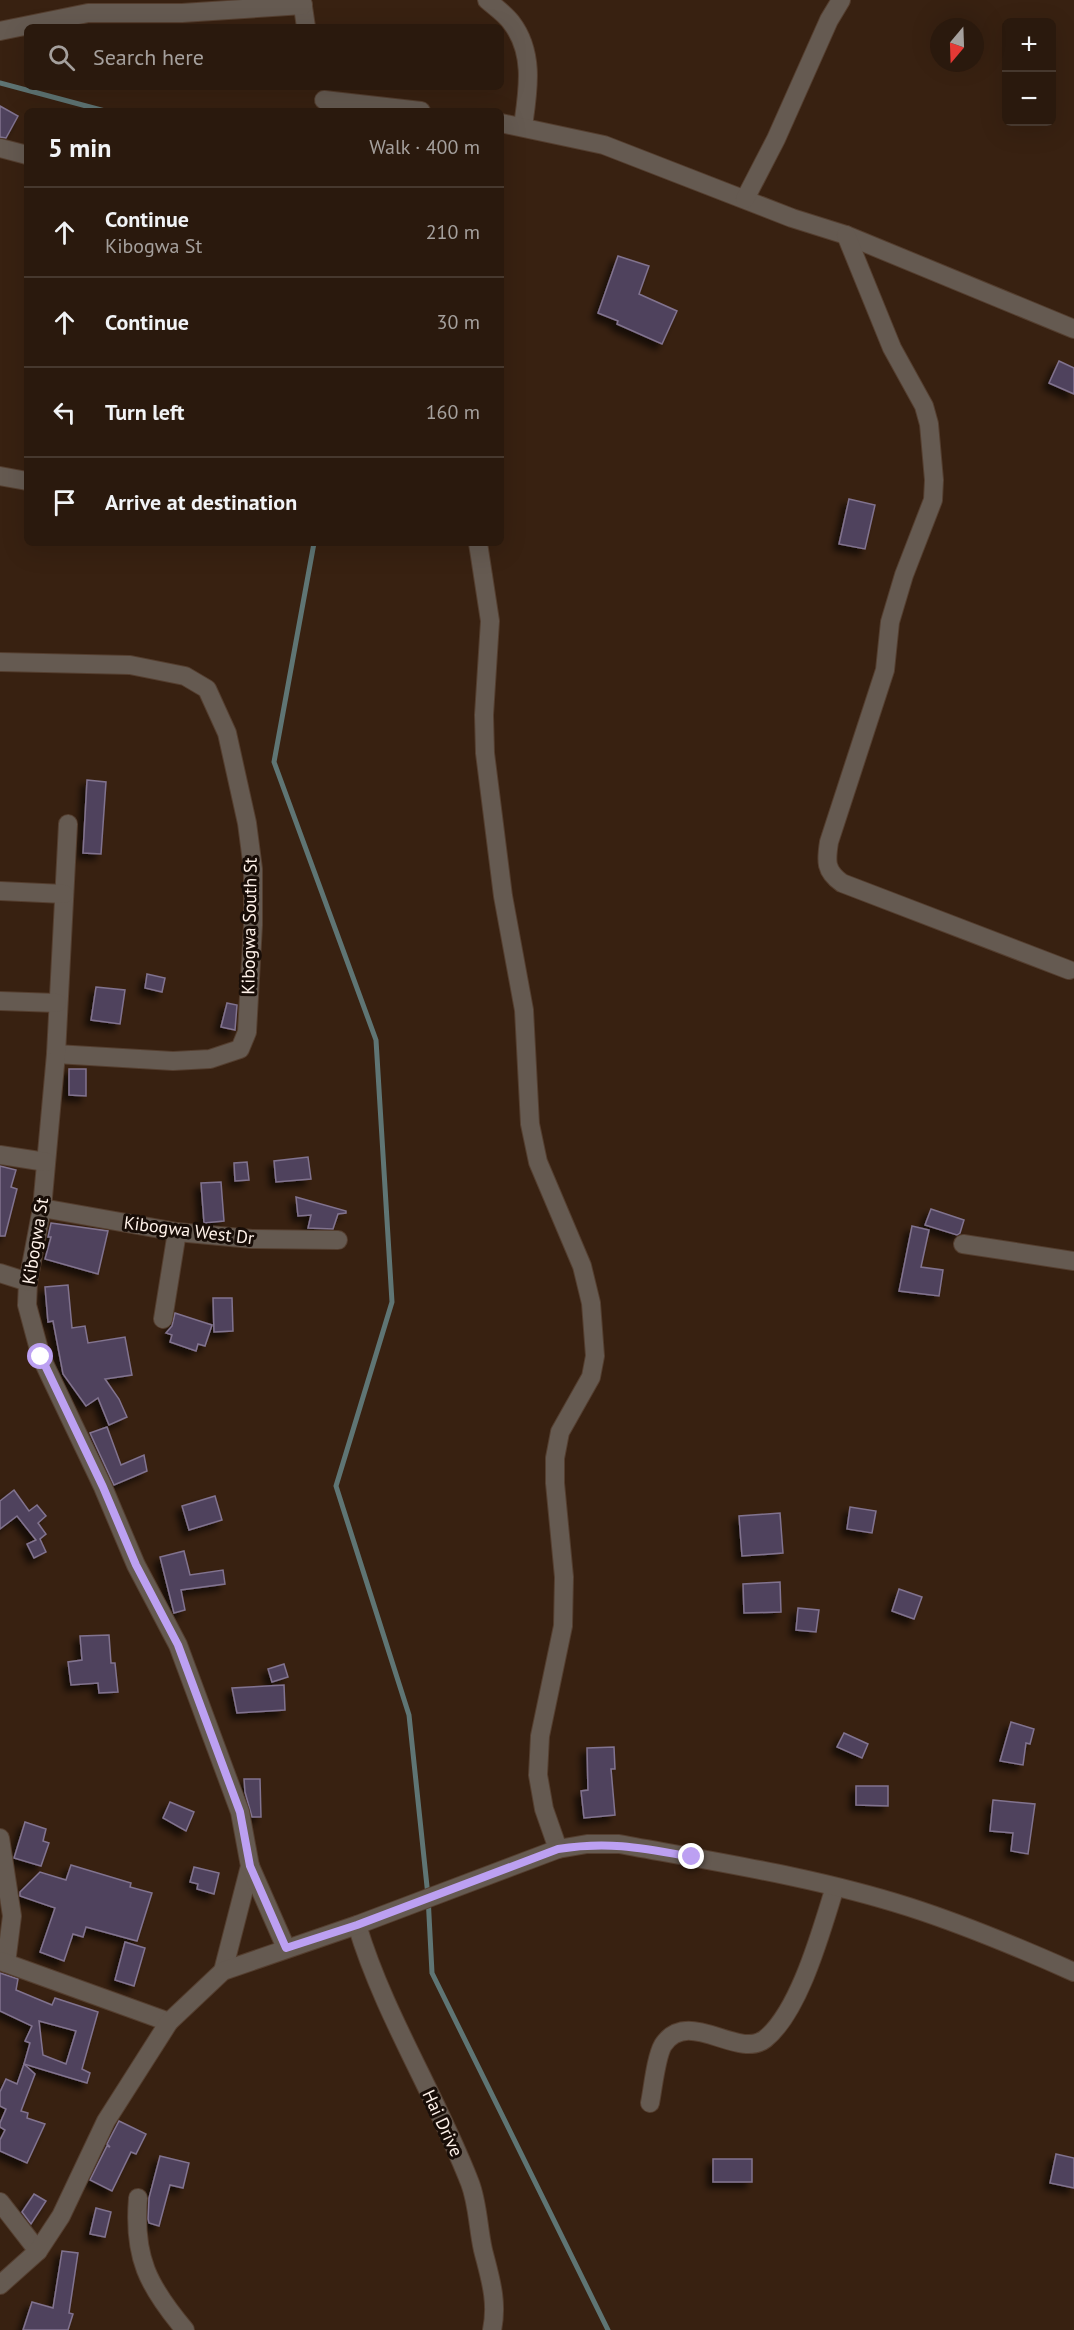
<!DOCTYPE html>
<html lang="en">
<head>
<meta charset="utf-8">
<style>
	:root { --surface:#2a190d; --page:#322216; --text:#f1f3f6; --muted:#a5a09d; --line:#46382e }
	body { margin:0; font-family:"PT Sans",sans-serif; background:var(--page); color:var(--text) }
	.controls { position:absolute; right:18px; top:18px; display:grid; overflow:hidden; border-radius:9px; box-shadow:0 6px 24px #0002 }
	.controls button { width:54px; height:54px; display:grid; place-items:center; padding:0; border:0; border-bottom:2px solid var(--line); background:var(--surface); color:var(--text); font:30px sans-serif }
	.compass { position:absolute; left:930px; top:18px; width:54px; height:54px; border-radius:50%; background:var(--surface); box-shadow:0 6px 24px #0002; rotate:199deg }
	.stop { position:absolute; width:18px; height:18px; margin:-14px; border:4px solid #bca0f2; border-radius:50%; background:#fff }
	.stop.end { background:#bca0f2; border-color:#fff; box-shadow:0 2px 6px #0008 }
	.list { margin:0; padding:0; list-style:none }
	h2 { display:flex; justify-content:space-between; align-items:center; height:78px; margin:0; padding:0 24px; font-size:26px }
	h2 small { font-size:20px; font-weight:400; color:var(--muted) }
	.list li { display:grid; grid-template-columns:39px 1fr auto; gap:18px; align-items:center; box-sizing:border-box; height:90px; padding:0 24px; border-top:2px solid var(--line) }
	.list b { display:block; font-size:22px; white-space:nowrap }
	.list p { margin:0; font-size:20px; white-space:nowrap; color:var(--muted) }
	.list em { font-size:20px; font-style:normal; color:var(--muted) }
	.icon { flex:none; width:33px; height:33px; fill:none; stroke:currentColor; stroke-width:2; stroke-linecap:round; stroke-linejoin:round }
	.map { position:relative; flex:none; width:1074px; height:2330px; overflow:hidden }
	.search { position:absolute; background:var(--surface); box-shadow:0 6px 24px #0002; left:24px; top:24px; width:480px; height:66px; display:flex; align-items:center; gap:15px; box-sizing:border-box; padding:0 21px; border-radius:9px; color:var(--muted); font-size:22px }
	.panel { position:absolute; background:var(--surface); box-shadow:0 6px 24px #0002; left:24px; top:108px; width:480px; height:438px; border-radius:9px }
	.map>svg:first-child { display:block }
</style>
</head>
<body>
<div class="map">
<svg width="1074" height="2330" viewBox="0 0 1074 2330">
	<defs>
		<filter id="shadow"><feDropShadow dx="-5.5" dy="5.5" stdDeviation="3" flood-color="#0009"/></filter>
	</defs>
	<rect width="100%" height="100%" fill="#382111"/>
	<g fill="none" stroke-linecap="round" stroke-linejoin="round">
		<!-- stream -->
		<g stroke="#5f7574" stroke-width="5">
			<polyline points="0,83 105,111"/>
			<polyline points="314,543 274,762 376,1040 392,1302 336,1486 409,1715 428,1896 432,1973 608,2330"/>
		</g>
	</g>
	<!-- building -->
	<g fill="#50435d" stroke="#81738f" stroke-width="1.5" fill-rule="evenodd" filter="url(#shadow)">
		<polygon points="0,106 18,116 6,138 0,137"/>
		<polygon points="618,256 649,266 639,294 677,311 662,344 617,324 618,321 598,313"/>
		<polygon points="1059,361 1074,368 1074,394 1049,383"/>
		<polygon points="849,499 875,505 865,549 839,544"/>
		<polygon points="87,780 106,782 101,854 83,853"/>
		<polygon points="147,974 165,978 162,992 145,988"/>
		<polygon points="96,987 125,990 120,1024 91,1020"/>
		<polygon points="227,1003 237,1005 235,1030 221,1027"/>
		<polygon points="69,1069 86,1069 86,1096 69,1095"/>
		<polygon points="308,1157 311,1179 276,1182 274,1161"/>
		<polygon points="247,1162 249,1180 235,1181 234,1163"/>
		<polygon points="0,1166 16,1170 11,1187 17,1189 5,1236 0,1236"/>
		<polygon points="221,1182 224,1221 204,1223 201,1183"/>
		<polygon points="296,1197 346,1211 346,1213 338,1214 333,1229 308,1228 311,1215 298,1216"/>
		<polygon points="931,1209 964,1220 960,1233 957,1235 925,1225"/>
		<polygon points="51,1223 108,1231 98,1274 45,1259 51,1237 48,1237"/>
		<polygon points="912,1226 929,1230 921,1267 943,1270 939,1296 899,1291"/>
		<polygon points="68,1285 72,1328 85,1326 88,1343 125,1337 132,1375 105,1379 119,1399 127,1417 109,1425 98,1398 86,1406 63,1374 53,1321 48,1322 45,1287"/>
		<polygon points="213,1298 232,1298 233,1331 214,1332"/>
		<polygon points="175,1313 212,1325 205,1346 198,1344 196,1351 170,1342 172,1335 166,1333 172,1326"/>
		<polygon points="107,1427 121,1465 144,1455 147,1471 114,1485 90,1433"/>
		<polygon points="14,1490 29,1511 37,1505 46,1516 38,1523 46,1534 40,1539 46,1552 34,1558 27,1544 36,1540 17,1516 0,1529 0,1501"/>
		<polygon points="215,1496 222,1520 189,1530 182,1506"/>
		<polygon points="850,1507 876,1511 872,1533 847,1529"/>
		<polygon points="780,1513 783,1553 742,1556 739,1516"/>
		<polygon points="184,1551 190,1575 223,1570 225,1584 181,1590 185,1610 174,1613 160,1557"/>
		<polygon points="780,1582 781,1612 744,1613 743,1584"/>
		<polygon points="899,1589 922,1597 914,1619 892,1611"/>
		<polygon points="798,1608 819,1610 816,1632 796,1630"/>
		<polygon points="109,1635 111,1663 115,1663 118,1692 99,1693 98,1683 71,1685 68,1662 82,1660 80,1636"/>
		<polygon points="284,1664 288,1677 272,1682 268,1669"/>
		<polygon points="284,1685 285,1710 237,1713 232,1688"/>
		<polygon points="1011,1722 1034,1729 1030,1744 1026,1743 1023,1765 1000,1761"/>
		<polygon points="844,1733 868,1744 862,1758 837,1747"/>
		<polygon points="614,1747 615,1769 611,1769 615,1815 584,1818 581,1791 588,1790 587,1748"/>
		<polygon points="244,1779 260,1779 261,1817 252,1817 245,1792"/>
		<polygon points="856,1786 888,1786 888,1806 856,1805"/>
		<polygon points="993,1800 1035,1804 1028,1854 1011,1851 1013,1833 990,1831"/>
		<polygon points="170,1802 194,1812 186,1831 163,1818"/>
		<polygon points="25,1822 46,1829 43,1841 49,1843 41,1866 14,1858"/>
		<polygon points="71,1865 131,1883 130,1887 152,1893 137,1941 86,1927 83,1937 73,1934 64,1961 40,1952 55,1908 20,1896 20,1892 40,1872 66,1880"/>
		<polygon points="194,1867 219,1873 214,1894 197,1889 198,1884 190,1882"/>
		<polygon points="125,1942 145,1948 134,1986 115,1980"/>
		<path d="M0,1973l18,6 -2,11 36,15 3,-7 43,14 -16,57 8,4 -3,10 -63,-19 6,-21 -5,-2 7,-15 -32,-15zM39,2021l37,10 -10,33 -23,-9z"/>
		<polygon points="24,2064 35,2074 21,2111 28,2113 27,2118 45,2124 27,2163 0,2151 0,2140 5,2130 0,2127 0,2123 6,2109 0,2106 0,2092 6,2079 17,2084"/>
		<polygon points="119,2121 146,2134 136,2154 131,2152 112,2191 90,2180 107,2146 110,2147 107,2144"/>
		<polygon points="1056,2154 1074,2158 1074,2188 1050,2183"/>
		<polygon points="160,2156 189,2163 183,2188 170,2185 159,2226 149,2223 148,2219 149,2198"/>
		<rect x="713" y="2159" width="39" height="23"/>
		<polygon points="34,2194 46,2201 31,2224 22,2212"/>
		<polygon points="96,2208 111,2212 105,2237 90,2234"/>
		<polygon points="62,2251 78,2253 69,2313 73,2314 68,2330 23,2330 32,2302 53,2308"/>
	</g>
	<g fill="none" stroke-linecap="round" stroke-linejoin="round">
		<!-- minor casing -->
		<g stroke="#543e2f" stroke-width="20">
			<g id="minor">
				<polyline points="302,0 306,27"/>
				<path d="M487,0c8,7 18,14 24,22 24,31 17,69 12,104"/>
				<polyline points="0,31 88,13 182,13 303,5"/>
				<polyline points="324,100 421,111"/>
				<polyline points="501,123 604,145 792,218 846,235 1074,329"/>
				<polyline points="0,148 27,155"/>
				<polyline points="745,199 776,139 829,20 841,0"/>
				<path d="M846,235l46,113 32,58 5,18 5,56 -1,20 -29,75 -14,47 -5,48 -56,172c-3,19 -4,29 13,41l227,87"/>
				<polyline points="0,476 27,481"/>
				<polyline points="478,543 490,621 484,715 485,753 503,896 524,1010 530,1124 538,1162 582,1266 591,1303 595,1356 591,1377 560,1432 555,1458 555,1483 564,1577 563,1626 540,1736 538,1775 544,1809 558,1849"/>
				<polyline points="0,662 130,665 185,676 207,689 227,733 247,823 253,869 253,925 247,1032 240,1049 210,1059 173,1061 56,1054"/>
				<polyline points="68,824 56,1054 42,1208 28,1282 27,1305 41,1357 103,1487 136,1565 178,1645 240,1812 250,1866 223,1971"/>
				<polyline points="0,891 64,894"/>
				<polyline points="0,1001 57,1003"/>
				<polyline points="0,1155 46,1162"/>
				<polyline points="42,1208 177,1232 252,1239 338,1240"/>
				<polyline points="963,1244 1074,1261"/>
				<polyline points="0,1273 28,1282"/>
				<polyline points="163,1319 177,1232"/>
				<polyline points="0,1838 12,1916 6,1963"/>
				<polyline points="250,1866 286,1948"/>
				<path d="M357,1925c27,90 79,170 113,258 8,21 8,45 13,67 7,28 15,51 9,80"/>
				<polyline points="0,1961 169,2022"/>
				<path d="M650,2103c3,-15 6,-46 13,-58 25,-38 75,15 102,-6 35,-28 57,-111 70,-152"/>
				<path d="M138,2198c-5,59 10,88 47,132"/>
				<polyline points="0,2202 38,2251"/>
				<path d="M0,2285l38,-34 23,-35 45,-95 63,-99 54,-51 134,-46 201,-76 29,-5h32c97,18 196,33 290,63 56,18 111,41 165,65"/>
			</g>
		</g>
		<!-- minor -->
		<use href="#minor" stroke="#655a51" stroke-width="18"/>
	</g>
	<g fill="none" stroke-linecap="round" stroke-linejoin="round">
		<!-- route -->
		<path stroke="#bca0f2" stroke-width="8" d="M41,1357l62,130 33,78 42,80 62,167 10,54 36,82 71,-23 201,-76c51,-8 84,-1 134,8"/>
	</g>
	<g text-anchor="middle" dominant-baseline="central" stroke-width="6" stroke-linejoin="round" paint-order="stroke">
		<!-- street labels -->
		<g font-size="18" fill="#fff2ea" stroke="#180d07">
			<text transform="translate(249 926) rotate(-89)">Kibogwa South St</text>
			<text transform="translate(189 1230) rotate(7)">Kibogwa West Dr</text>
			<text transform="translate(35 1241) rotate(-81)">Kibogwa St</text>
			<text transform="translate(443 2123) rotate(65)">Hai Drive</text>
		</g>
	</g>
</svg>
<div class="controls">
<button>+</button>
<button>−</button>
</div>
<svg class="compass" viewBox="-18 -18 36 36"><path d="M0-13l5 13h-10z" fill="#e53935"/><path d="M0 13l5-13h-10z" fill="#a5a09d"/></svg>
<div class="stop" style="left:41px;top:1357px"></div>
<div class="stop end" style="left:692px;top:1857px"></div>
<div class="search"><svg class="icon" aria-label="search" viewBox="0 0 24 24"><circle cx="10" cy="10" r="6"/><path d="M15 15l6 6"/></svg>Search here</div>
<section class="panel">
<h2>5 min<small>Walk · 400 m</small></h2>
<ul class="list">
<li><svg class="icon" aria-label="ahead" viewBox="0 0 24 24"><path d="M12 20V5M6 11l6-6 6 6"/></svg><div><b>Continue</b><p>Kibogwa St</p></div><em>210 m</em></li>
<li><svg class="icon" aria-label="ahead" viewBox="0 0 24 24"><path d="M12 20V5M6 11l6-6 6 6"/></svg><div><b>Continue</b></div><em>30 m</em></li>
<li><svg class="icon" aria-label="left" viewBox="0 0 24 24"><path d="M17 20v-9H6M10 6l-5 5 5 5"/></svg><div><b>Turn left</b></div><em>160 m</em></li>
<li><svg class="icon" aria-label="arrive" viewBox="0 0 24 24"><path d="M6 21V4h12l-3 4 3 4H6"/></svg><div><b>Arrive at destination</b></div></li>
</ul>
</section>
</div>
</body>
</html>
